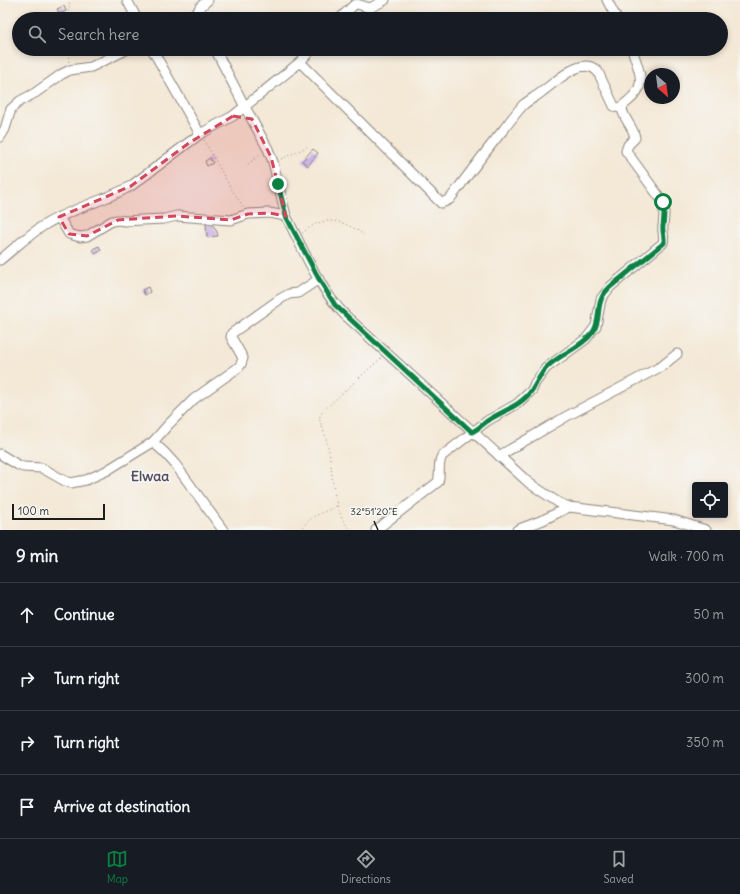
<!DOCTYPE html>
<html lang="en">
<head>
<meta charset="utf-8">
<style>
	:root { --surface:#171b24; --page:#242831; --text:#f1f3f6; --muted:#9ea1a6; --line:#363941; --accent:#0b8043 }
	body { margin:0; font-family:Delius,sans-serif; background:var(--page); color:var(--text) }
	.controls { position:absolute; right:12px; bottom:12px; display:grid; overflow:hidden; border-radius:4px; box-shadow:0 2px 6px #0003 }
	.controls button { width:36px; height:36px; display:grid; place-items:center; padding:0; border:0; border-bottom:1px solid var(--line); background:var(--surface); color:var(--text); font:20px sans-serif }
	.compass { position:absolute; left:644px; top:68px; width:36px; height:36px; border-radius:50%; background:var(--surface); box-shadow:0 2px 6px #0003; rotate:152deg }
	.scale { position:absolute; left:12px; bottom:10px; width:93px; box-sizing:border-box; padding-left:4px; border:2px solid #1c1c1c; border-top:0; font-size:11px; line-height:14px; white-space:nowrap; color:#1c1c1c; -webkit-text-stroke:3px #f6f6f2; paint-order:stroke }
	.stop { position:absolute; width:12px; height:12px; margin:-9px; border:3px solid #0b8043; border-radius:50%; background:#fff }
	.stop.end { background:#0b8043; border-color:#fff; box-shadow:0 1px 4px #0008 }
	.list { margin:0; padding:0; list-style:none }
	h2 { display:flex; justify-content:space-between; align-items:center; height:52px; margin:0; padding:0 16px; font-size:17px }
	h2 small { font-size:13px; font-weight:400; color:var(--muted) }
	.list li { display:grid; grid-template-columns:26px 1fr auto; gap:12px; align-items:center; box-sizing:border-box; height:64px; padding:0 16px; border-top:1px solid var(--line) }
	.list b { display:block; font-size:15px; white-space:nowrap }
	.list em { font-size:13px; font-style:normal; color:var(--muted) }
	.icon { flex:none; width:22px; height:22px; fill:none; stroke:currentColor; stroke-width:2; stroke-linecap:round; stroke-linejoin:round }
	.map { position:relative; flex:none; width:740px; height:530px; overflow:hidden }
	.search { position:absolute; background:var(--surface); box-shadow:0 2px 6px #0003; left:12px; right:12px; top:12px; height:44px; display:flex; align-items:center; gap:10px; box-sizing:border-box; padding:0 14px; border-radius:22px; color:var(--muted); font-size:15px }
	.sheet { height:308px; background:var(--surface) }
	nav { display:flex; justify-content:space-around; align-items:center; box-sizing:border-box; height:56px; border-top:1px solid var(--line); background:var(--surface); font-size:11px; color:var(--muted) }
	nav a { display:grid; justify-items:center; gap:2px }
	nav .on { color:var(--accent) }
	.map>svg:first-child { display:block }
</style>
</head>
<body>
<div class="map">
<svg width="740" height="530" viewBox="0 0 740 530">
	<rect width="100%" height="100%" fill="#f6f6f2"/>
	<filter id="ink" filterUnits="userSpaceOnUse"><feTurbulence type="fractalNoise" baseFrequency=".025" numOctaves="2"/><feDisplacementMap in="SourceGraphic" scale="8" xChannelSelector="R" yChannelSelector="G"/><feConvolveMatrix kernelMatrix="1 2 1 2 8 2 1 2 1" color-interpolation-filters="sRGB"/></filter>
	<filter id="wash" filterUnits="userSpaceOnUse"><feTurbulence type="fractalNoise" baseFrequency=".012" numOctaves="4" result="noise"/><feDisplacementMap in="SourceGraphic" scale="16" xChannelSelector="R" yChannelSelector="G"/><feGaussianBlur stdDeviation="0.9" result="paint"/><feColorMatrix in="noise" values="0 0 0 0 0 0 0 0 0 0 0 0 0 0 0 0 0 1.4 0 .05"/><feComposite in="paint" operator="in"/></filter>
	<g filter="url(#wash)">
		<rect width="100%" height="100%" fill="#f4e8d6"/>
		<g id="blocks">
			<!-- building -->
			<g fill="#c6aae5">
				<polygon points="64,6 66,11 60,14 57,9"/>
				<polygon points="313,149 318,153 308,166 302,161"/>
				<polygon points="210,158 213,163 207,166 205,161"/>
				<polygon points="206,224 213,225 217,232 218,236 207,237"/>
				<polygon points="99,246 101,250 95,254 93,249"/>
				<polygon points="148,287 150,292 145,295 142,290"/>
			</g>
		</g>
	</g>
	<g filter="url(#ink)">
		<use href="#blocks" fill-opacity="0" stroke="#888279" stroke-width="1"/>
		<g fill="none" stroke-linecap="round" stroke-linejoin="round">
			<!-- minor casing -->
			<g stroke="#888279" stroke-width="11">
				<g id="minor">
					<polyline points="127,0 137,19"/>
					<polyline points="607,0 617,19"/>
					<polyline points="187,19 197,13"/>
					<polyline points="200,19 197,13 200,7 208,0"/>
					<polyline points="339,19 354,5 357,4 370,8 385,0"/>
					<polyline points="152,49 200,134"/>
					<path d="M215,49l30,58 23,42 5,13 13,54 4,8c16,31 30,66 55,91l184,168 30,20 10,4 105,13 32,10"/>
					<polyline points="299,63 312,49"/>
					<polyline points="0,137 5,129 11,109 20,101 35,93 62,74 70,70 91,67 128,49"/>
					<polyline points="59,217 69,234 80,237 87,236 112,221 118,220 125,221 142,220 164,219 177,216 231,220 248,214 269,213 286,216"/>
					<path d="M0,260c15,-12 29,-26 46,-36 27,-16 58,-23 85,-38l69,-52 33,-18 66,-53 4,2 138,138 3,-1 6,-3c18,-24 35,-47 54,-70 6,-8 12,-16 19,-24 6,-5 14,-9 20,-14 13,-9 40,-37 55,-19l16,34c6,4 8,0 13,-4 22,-17 12,-30 5,-53"/>
					<polyline points="153,442 164,452 175,464 223,530"/>
					<polyline points="0,454 18,465 23,467 42,468 65,481 71,483 86,480 106,471 153,442 168,425 194,399 239,367 241,364 243,358 231,337 232,333 235,331 280,299 289,294 298,293 319,279"/>
					<polyline points="499,456 567,416 662,366 677,354"/>
					<path d="M376,530l62,-48c3,-8 -1,-18 4,-26l45,-35 30,-17 15,-14 3,-7 11,-15 40,-29 10,-13 5,-27 9,-12 53,-44c2,-6 -1,-11 0,-17 1,-9 2,-15 0,-24l-37,-51 2,-6 7,-7c-1,-11 -13,-20 -13,-31"/>
					<polyline points="517,530 543,520 569,507"/>
				</g>
			</g>
			<!-- path -->
			<g stroke="#888279" stroke-width="1" stroke-dasharray="1 3" stroke-linecap="butt">
				<polyline points="66,19 70,4 68,0"/>
				<polyline points="69,62 68,55 71,49"/>
				<polyline points="204,140 230,187 244,208"/>
				<polyline points="281,159 307,147"/>
				<polyline points="248,164 261,154"/>
				<path d="M302,233c6,-4 13,-10 20,-11 14,-4 30,4 42,13"/>
				<polyline points="299,530 313,517 337,506"/>
				<path d="M352,530c-20,-14 -19,-57 -23,-79 -2,-11 -6,-22 -10,-33l4,-7 58,-53"/>
			</g>
			<!-- minor -->
			<use href="#minor" stroke="#fff" stroke-width="9"/>
		</g>
	</g>
	<g fill="none" stroke-linecap="round" stroke-linejoin="round" filter="url(#ink)">
		<!-- route -->
		<path stroke="#0b8043" stroke-width="5" d="M278,184l8,32 4,8 29,55 16,26 137,127c6,-3 10,-7 15,-11 15,-10 34,-15 45,-31 5,-7 8,-16 15,-23 13,-13 34,-19 46,-35 7,-10 4,-22 8,-32 1,-5 5,-9 9,-13l54,-44c1,-6 -2,-11 -1,-17 1,-9 2,-15 0,-24"/>
	</g>
	<!-- marked area -->
	<path fill="#d1495b" fill-opacity="0.2" stroke="#d1495b" stroke-width="3" stroke-dasharray="8 5" stroke-linejoin="round" d="M233,116l19,3 19,38 15,59 -17,-3 -21,1 -17,6 -54,-4 -59,4 -31,16 -18,-2 -10,-17 72,-31 58,-43z"/>
	<!-- ticks -->
	<path fill="none" stroke="#1c1c1c" stroke-width="1.5" d="M374,521l4,9"/>
	<g text-anchor="middle" dominant-baseline="central" stroke-width="3.5" stroke-linejoin="round" paint-order="stroke">
		<!-- quarter labels -->
		<g font-size="14" font-weight="bold" fill="#584e62" stroke="#f6f6f2">
			<text x="150" y="476">Elwaa</text>
		</g>
	</g>
	<g font-size="10" text-anchor="middle" fill="#1c1c1c" stroke="#f6f6f2" stroke-width="3.5" stroke-linejoin="round" paint-order="stroke">
		<text x="374" y="515">32°51'20"E</text>
	</g>
</svg>
<div class="controls">
<button><svg class="icon" aria-label="locate" viewBox="0 0 24 24"><circle cx="12" cy="12" r="6"/><path d="M12 2v4M12 18v4M2 12h4M18 12h4"/></svg></button>
</div>
<svg class="compass" viewBox="-18 -18 36 36"><path d="M0-13l5 13h-10z" fill="#e53935"/><path d="M0 13l5-13h-10z" fill="#9ea1a6"/></svg>
<div class="scale">100 m</div>
<div class="stop" style="left:663px;top:202px"></div>
<div class="stop end" style="left:278px;top:184px"></div>
<div class="search"><svg class="icon" aria-label="search" viewBox="0 0 24 24"><circle cx="10" cy="10" r="6"/><path d="M15 15l6 6"/></svg>Search here</div>
</div>
<section class="sheet">
<h2>9 min<small>Walk · 700 m</small></h2>
<ul class="list">
<li><svg class="icon" aria-label="ahead" viewBox="0 0 24 24"><path d="M12 20V5M6 11l6-6 6 6"/></svg><div><b>Continue</b></div><em>50 m</em></li>
<li><svg class="icon" aria-label="right" viewBox="0 0 24 24"><path d="M7 20v-9h11M14 6l5 5-5 5"/></svg><div><b>Turn right</b></div><em>300 m</em></li>
<li><svg class="icon" aria-label="right" viewBox="0 0 24 24"><path d="M7 20v-9h11M14 6l5 5-5 5"/></svg><div><b>Turn right</b></div><em>350 m</em></li>
<li><svg class="icon" aria-label="arrive" viewBox="0 0 24 24"><path d="M6 21V4h12l-3 4 3 4H6"/></svg><div><b>Arrive at destination</b></div></li>
</ul>
</section>
<nav>
<a class="on"><svg class="icon" aria-label="map" viewBox="0 0 24 24"><path d="M3 6l6-2 6 2 6-2v14l-6 2-6-2-6 2zM9 4v14M15 6v14"/></svg>Map</a>
<a><svg class="icon" aria-label="directions" viewBox="0 0 24 24"><path d="M12 3l9 9-9 9-9-9zM9 14v-3h6M13 9l2 2-2 2"/></svg>Directions</a>
<a><svg class="icon" aria-label="saved" viewBox="0 0 24 24"><path d="M7 4h10v16l-5-4-5 4z"/></svg>Saved</a>
</nav>
</body>
</html>
